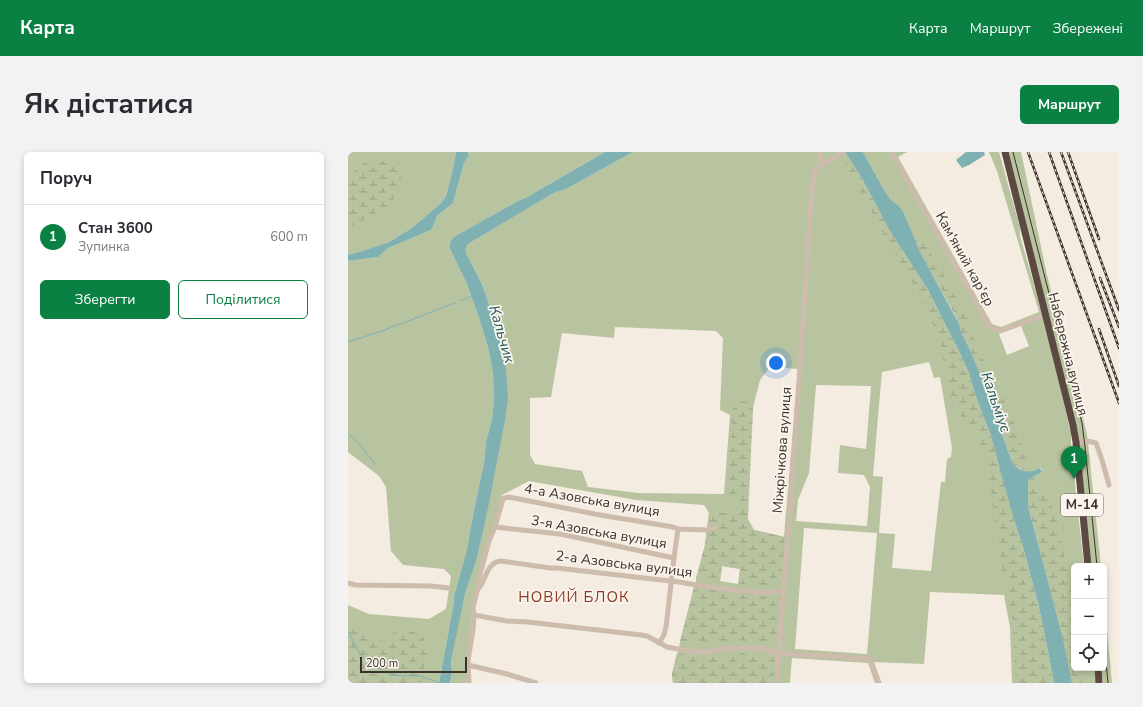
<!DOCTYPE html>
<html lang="uk">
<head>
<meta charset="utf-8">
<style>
	:root { --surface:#fff; --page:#f2f2f3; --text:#2b2b33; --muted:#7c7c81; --line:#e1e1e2; --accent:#0b8043 }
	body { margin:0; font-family:"Nunito Sans",sans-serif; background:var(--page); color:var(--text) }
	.controls { position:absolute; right:12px; bottom:12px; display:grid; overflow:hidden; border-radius:6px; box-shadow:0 2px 6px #0003 }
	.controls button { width:36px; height:36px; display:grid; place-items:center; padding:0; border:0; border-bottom:1px solid var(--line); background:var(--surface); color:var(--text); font:20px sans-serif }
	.scale { position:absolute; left:12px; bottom:10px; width:107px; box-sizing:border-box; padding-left:4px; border:2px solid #3b302b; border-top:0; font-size:11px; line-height:14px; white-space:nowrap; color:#3b302b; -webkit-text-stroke:3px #fbf5ee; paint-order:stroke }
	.you { position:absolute; left:428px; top:211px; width:14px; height:14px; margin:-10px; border:3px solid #fff; border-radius:50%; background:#1a73e8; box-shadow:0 0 0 6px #1a73e833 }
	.badge { display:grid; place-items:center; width:26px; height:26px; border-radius:50%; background:var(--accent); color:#fff; font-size:13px; font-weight:700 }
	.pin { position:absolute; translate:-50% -33px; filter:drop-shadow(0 1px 2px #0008) }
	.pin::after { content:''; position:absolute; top:21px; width:14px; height:12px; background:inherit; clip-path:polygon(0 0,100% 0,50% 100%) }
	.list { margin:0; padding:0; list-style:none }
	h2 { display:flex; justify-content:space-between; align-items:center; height:52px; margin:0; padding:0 16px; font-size:17px }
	h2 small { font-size:13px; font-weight:400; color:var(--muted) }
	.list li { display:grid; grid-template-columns:26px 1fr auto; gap:12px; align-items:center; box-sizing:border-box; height:64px; padding:0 16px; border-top:1px solid var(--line) }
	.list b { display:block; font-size:15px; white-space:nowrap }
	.list p { margin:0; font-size:13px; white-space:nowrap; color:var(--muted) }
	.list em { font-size:13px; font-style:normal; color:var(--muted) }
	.actions { display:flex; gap:8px; padding:12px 16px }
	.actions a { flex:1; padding:9px 0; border:1px solid var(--accent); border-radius:6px; text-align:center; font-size:14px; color:var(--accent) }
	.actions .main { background:var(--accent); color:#fff }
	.icon { flex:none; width:22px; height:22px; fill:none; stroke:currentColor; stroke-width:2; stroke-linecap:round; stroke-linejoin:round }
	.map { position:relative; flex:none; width:771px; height:531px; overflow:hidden; border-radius:6px }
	header { display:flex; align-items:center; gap:24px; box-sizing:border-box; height:56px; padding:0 20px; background:var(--accent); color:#fff }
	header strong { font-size:19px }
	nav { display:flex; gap:22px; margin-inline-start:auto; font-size:14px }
	.intro { display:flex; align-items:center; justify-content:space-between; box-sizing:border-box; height:96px; padding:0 24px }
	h1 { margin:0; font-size:28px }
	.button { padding:10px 18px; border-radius:6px; background:var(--accent); color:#fff; font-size:14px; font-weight:700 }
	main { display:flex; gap:24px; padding:0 24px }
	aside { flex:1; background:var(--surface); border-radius:6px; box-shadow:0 2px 6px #0003 }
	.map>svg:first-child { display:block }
</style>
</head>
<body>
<header>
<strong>Карта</strong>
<nav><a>Карта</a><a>Маршрут</a><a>Збережені</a></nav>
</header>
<div class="intro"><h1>Як дістатися</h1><a class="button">Маршрут</a></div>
<main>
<aside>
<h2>Поруч<small></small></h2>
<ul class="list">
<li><span class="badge">1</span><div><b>Стан 3600</b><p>Зупинка</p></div><em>600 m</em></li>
</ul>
<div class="actions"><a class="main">Зберегти</a><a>Поділитися</a></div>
</aside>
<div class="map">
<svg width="771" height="531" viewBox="0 0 771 531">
	<defs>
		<pattern id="wetland-marsh" width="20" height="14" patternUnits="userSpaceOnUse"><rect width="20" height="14" fill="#b8c4a0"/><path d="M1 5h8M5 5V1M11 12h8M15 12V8" fill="none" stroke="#97a083"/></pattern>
	</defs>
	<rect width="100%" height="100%" fill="#f4ebe1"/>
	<!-- grass -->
	<g fill="#b8c4a0" fill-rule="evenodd">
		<polygon points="0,0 108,0 104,21 98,44 93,51 64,76 41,90 17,98 0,103"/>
		<polygon points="120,0 257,0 179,45 170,49 111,82 102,97 119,132 133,172 141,199 145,222 146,248 144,267 138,290 136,311 126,358 119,397 106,444 106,450 91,531 0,531 0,453 21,462 81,467 98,457 103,424 96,417 55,413 43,399 38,335 31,324 0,300 0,109 30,105 40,96 83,78 89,64 105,51 116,11 121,3"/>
		<path d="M285,0h212l56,96 100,224 53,211h-42l-2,-55 -6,-33 -74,-3 -6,72 -50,-2 7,21h-6l-7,-20 -76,-5 -2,25h-117l-1,-9 33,-129 4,-32 -5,-8 -68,-5 -107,-19 -27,14 -30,117 -1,17 -5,29 1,25h-17l2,-11 -1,-11 9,-46 5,-21 11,-32 10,-43 6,-35 10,-135 -5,-21 -15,-44 -16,-31c-1,-7 1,-9 7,-12l69,-41 12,-7 14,-5zM267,175l101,4 7,7 -3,72 10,5 -6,79 -85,-1 -51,-6 -6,-16 -47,-7 -5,-9v-57l21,-1 11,-64 52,5zM581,210l5,16 6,-1 12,71 -1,9 -4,2 -2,23h-4l-10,89 -39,-3 3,-34 -16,-1 4,-56 -10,-1 7,-83 2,-21zM422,215l28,2 -14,168 -30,-7 -7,-11 6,-112 7,-27zM468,233l55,1 -5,63 -26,-4 -2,28 26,2 6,12 -3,39 -71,-5 2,-21 11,-27zM456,376l73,5 -10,121 -72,-5zM374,414l18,3 -2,15 -18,-3z"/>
		<path d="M515,0h44l-9,5 94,167 9,3 38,-15 -42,-141 -8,-19h10l21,76v8l23,80 28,117v16l13,117h-10v102h20l2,15h-24l-9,-44 -25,-94 -10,-65 14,-8 -1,-4 -11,4 -42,-79 -18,-43 -8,-16 -7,-19 -35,-63 -17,-41 -5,-6 -7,-5 -8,-12zM673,174l8,20 -22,9 -8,-21z"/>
		<polygon points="659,0 673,0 699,123 739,282 753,414 743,414 731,287"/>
		<polygon points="756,447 764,531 755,531 753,516 756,516"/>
	</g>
	<!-- wetland -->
	<g fill="url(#wetland-marsh)">
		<polygon points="491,0 497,0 512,23 541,77 580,138 590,158 611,199 621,221 628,245 642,281 664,361 677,402 690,451 700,499 706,531 667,531 665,469 654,416 637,302 631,289 609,258 603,245 593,195 581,160 573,144 543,96"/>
		<polygon points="22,6 45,11 55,29 43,52 6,73 0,75 0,24"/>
		<polygon points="561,76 573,87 584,103 600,129 620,168 628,196 645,223 662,262 670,281 682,320 677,319 665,313 646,260 640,241 622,198 614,182 607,163 572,100"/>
		<polygon points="392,249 399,250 405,255 400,367 406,378 437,385 432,432 417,434 390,432 392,417 374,414 372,429 348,426 357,393 361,361 379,361 390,354 392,345 389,342 378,342 385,254"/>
		<polygon points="685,326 697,339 708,363 724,440 726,468 726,516 734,516 734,531 724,531 715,487 680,354 680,328"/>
		<polygon points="346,435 389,442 432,445 428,491 399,489 383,488 350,491 332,489"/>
		<path d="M0,470l8,10 13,6 17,3 4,-3 2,-5c13,-4 31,-3 36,12 1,4 2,10 1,13 -1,3 -2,3 -4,6 -2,6 2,9 -3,18l-3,1h-66l-5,-5z"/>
		<polygon points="329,501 348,505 367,504 391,501 427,504 425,531 325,531 324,522"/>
	</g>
	<!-- water -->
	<g fill="#7fb0b2">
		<polygon points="108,0 120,0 121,3 116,11 105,51 89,64 86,72 83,78 40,96 30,105 0,109 0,103 17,98 41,90 64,76 93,51 98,44 104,21"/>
		<path d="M257,0h28l-65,36 -14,5 -12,7 -69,41c-6,3 -8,5 -7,12l16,31 15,44 9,42 2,28 -3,22 -19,99 -10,43 -11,32 -14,67 1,11 -2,11h-11l15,-81v-6l13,-47 7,-39 10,-47 2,-21 6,-23 2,-19 -1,-26 -4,-23 -8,-27 -14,-40 -17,-35c-1,-8 3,-11 9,-15l59,-33 9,-4z"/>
		<path d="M497,0h18l20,36 8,12 7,5 5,6 17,41 38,70 4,12 8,16 18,43 6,19 19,53c11,7 16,9 27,3l2,4 -14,8v26l35,133 9,44h-18l-6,-32 -10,-48 -13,-49 -13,-41 -22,-80 -14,-36 -7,-24 -10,-22 -21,-41 -10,-20 -39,-61 -29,-54z"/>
		<polygon points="618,0 636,0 637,3 621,13 614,16 608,8"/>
	</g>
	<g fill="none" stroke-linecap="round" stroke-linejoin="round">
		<!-- stream -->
		<g stroke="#7fb0b2" stroke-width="1">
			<polyline points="112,149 124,144"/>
			<polyline points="0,190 34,179 107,151"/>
			<polyline points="0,281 11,292 27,312"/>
			<path d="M0,479c5,9 9,20 16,27 10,10 26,17 40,18 5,0 10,-1 15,0 8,2 15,5 21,7"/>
		</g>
		<!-- minor -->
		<g stroke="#cdbbac" stroke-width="5">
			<polyline points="471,0 474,12"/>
			<polyline points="543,0 643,176 651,179 697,163"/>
			<polyline points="728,290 739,289 748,291 754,308 761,333"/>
			<polyline points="147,375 212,382 326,406 318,475 316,483 311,491"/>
			<polyline points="326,406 330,377 359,378 368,375"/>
			<polyline points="0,431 7,433 83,434 100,436"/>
			<path d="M131,436c8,-10 7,-25 22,-27l49,7h7l122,14c26,5 52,8 78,10 9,1 17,-1 26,0"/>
			<polyline points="126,463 159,469 180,470 293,483 299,484 319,495 341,499 356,500 383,496 412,496 430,501 522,507 531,531"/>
			<polyline points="120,513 159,522 188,531"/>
			<polyline points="121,531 120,508 125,478 126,463 125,455 130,436 131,426 141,389 147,375 154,350 156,346 161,345 252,363 325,375 330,377"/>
			<polyline points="429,531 435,440 441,376 464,36 467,17 495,0"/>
		</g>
		<!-- highway -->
		<g stroke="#5c4a42" stroke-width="7">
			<polyline points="657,0 725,273 728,290 740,414"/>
			<polyline points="750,516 751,531"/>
		</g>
		<!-- tram -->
		<g stroke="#3b302b" stroke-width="1">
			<polyline points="665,0 734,271 737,295 749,414"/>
			<polyline points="756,488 760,531"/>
		</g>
		<!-- rail casing -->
		<g stroke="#3b302b" stroke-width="2.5">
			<g id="rail">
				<polyline points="680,0 771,251"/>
				<polyline points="701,0 771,196"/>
				<polyline points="713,0 771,158"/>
				<polyline points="720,0 751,87"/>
				<polyline points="752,126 771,175"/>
				<polyline points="751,177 771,234"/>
			</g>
		</g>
		<!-- rail -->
		<use href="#rail" stroke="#fbf5ee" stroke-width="1" stroke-dasharray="3" stroke-linecap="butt"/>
	</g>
	<g text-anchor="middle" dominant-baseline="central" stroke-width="3.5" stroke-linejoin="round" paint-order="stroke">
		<!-- shield labels -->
		<rect fill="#fbf5ee" stroke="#756b66" stroke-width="1" x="713" y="342" width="42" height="22" rx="3"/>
		<g font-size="13" font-weight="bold" fill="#3b302b">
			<text x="734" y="353">М-14</text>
		</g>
		<!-- street labels -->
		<g font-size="14" fill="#3b302b" stroke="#fbf5ee">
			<text transform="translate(617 107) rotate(61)">Кам'яний кар'єр</text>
			<text transform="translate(720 202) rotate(76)">Набережна вулиця</text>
			<text transform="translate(434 298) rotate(-86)">Міжрічкова вулиця</text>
			<text transform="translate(244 348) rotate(10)">4-а Азовська вулиця</text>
			<text transform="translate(251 380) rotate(10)">3-я Азовська вулиця</text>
			<text transform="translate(276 412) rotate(7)">2-а Азовська вулиця</text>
		</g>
		<!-- water labels -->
		<g font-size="15" font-style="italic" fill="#1f5a5e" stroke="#fbf5ee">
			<text transform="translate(154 182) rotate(74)">Кальчик</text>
			<text transform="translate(648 250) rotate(71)">Кальміус</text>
		</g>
		<!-- neighbourhood labels -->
		<g font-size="15" letter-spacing="1" fill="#8c3b22" stroke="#fbf5ee">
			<text x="226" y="445">НОВИЙ БЛОК</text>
		</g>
	</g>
</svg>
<div class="controls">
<button>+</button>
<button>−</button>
<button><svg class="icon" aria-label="locate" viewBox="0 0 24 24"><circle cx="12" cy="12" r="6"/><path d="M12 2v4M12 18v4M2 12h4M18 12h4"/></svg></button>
</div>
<div class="scale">200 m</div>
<div class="you"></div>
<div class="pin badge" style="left:726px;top:327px">1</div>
</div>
</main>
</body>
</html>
